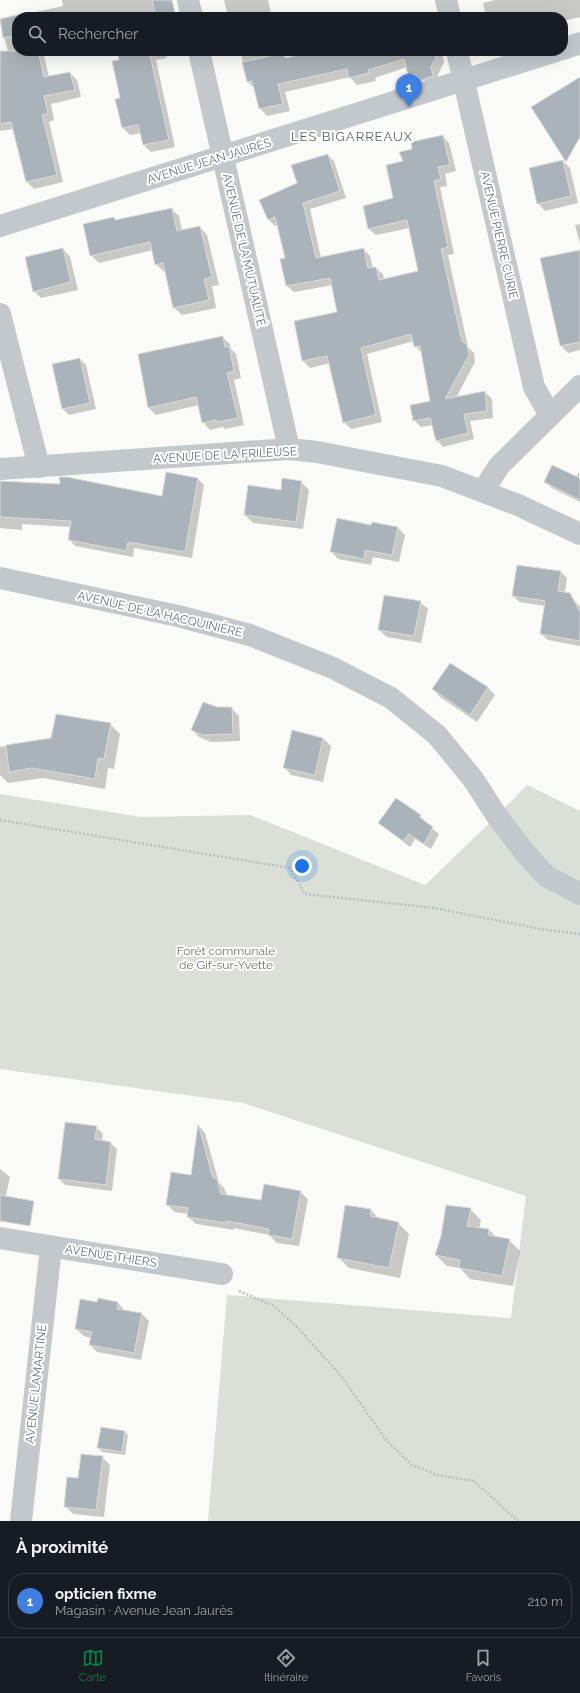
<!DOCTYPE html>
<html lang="fr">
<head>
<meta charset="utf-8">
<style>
	:root { --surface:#171b24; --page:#20242c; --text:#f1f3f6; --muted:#9ea1a6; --line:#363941; --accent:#0b8043 }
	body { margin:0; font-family:Raleway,sans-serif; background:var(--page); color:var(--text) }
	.you { position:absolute; left:302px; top:866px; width:14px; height:14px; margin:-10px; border:3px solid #fff; border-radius:50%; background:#1a73e8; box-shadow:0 0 0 6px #1a73e833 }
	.badge { display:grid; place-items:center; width:26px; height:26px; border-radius:50%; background:var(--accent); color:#fff; font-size:13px; font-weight:700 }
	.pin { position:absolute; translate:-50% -33px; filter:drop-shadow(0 1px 2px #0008) }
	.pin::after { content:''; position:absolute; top:21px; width:14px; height:12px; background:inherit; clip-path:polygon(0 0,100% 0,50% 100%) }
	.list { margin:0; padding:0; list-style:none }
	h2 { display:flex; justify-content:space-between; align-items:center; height:52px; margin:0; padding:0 16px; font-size:17px }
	h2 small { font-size:13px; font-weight:400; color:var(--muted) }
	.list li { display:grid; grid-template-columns:26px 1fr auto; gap:12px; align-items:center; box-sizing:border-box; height:56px; margin:0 8px 8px; padding:0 8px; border:1px solid var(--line); border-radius:16px }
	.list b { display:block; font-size:15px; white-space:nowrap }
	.list p { margin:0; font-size:13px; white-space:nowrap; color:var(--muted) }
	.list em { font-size:13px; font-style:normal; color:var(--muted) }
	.icon { flex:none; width:22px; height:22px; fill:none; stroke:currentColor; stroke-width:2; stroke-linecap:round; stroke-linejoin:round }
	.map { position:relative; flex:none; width:580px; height:1521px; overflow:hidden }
	.search { position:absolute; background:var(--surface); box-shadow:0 4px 16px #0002; left:12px; right:12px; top:12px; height:44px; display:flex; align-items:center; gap:10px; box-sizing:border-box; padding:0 14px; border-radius:16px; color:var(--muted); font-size:15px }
	.sheet { height:116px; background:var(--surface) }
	nav { display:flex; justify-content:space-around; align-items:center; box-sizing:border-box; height:56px; border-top:1px solid var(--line); background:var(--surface); font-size:11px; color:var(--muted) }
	nav a { display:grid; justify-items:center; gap:2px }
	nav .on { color:var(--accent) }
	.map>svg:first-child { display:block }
</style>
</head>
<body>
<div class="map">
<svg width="580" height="1521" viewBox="0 0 580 1521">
	<rect width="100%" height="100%" fill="#fafaf8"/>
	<!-- green -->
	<polygon fill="#dadfd7" points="527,785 580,811 580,1521 208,1521 227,1295 511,1318 526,1196 243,1103 0,1069 0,794 141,817 250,815 425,885 497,816"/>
	<!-- shadow -->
	<g fill="#0003">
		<polygon points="62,0 156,0 159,17 17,17 17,51 43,51 49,77 70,73 77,80 81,97 51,104 54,120 49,122 63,182 34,189 26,181 14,129 0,131 0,53 8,52 0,20 63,6"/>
		<polygon points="224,0 268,0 272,17 228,17"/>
		<polygon points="495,0 580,0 580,17 563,21 563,17 486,17 483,3"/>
		<polygon points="118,51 165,51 167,58 156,60 175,147 151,152 144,145 141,133 130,135 123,128 120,61"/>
		<polygon points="240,51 279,51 280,55 284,54 288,59 322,51 442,51 444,62 438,75 440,84 431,87 424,80 417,82 409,75 407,67 375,78 376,81 357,85 350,77 285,92 290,111 267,116 260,108 255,89 248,82"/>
		<polygon points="443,136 449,143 456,171 445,174 447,186 440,187 454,254 448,255 468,347 474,353 475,362 456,398 485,392 492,399 493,418 470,421 474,439 443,447 437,440 433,425 421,427 414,420 432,402 423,354 415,346 414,341 367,354 382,422 351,429 344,422 330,363 310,368 303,361 295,322 338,312 333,285 294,292 287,286 286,259 278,225 275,226 269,220 298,183 327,155 334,161 346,198 310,209 321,258 363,249 370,256 373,268 376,268 383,274 384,280 419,271 410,228 376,235 369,229 394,198 405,161 413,150"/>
		<polygon points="563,161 570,168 578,203 545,211 538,203"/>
		<polygon points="171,209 179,216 182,231 200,227 207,235 219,285 212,286 216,308 182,315 174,308 166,271 164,272 156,264 153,250 99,263 91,255 114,218 116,220"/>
		<polygon points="580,224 580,244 575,225"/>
		<polygon points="63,249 70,257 78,290 41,298 34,291"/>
		<polygon points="580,278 580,350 568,353 560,345"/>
		<polygon points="222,337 230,344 231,349 236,354 241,378 234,380 244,425 225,429 223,427 210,430 203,422 199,405 156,415 149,408"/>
		<polygon points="80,359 86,365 96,409 69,415 62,408"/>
		<polygon points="579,472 580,502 552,488 545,482 576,477"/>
		<polygon points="197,478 204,485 192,558 134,548 133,557 75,546 69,539 71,527 22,524 22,530 0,528 0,482 163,497"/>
		<polygon points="301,482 309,490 303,529 253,523 245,515 281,491"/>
		<polygon points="372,526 398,528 405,535 399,562 373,557 371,565 338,559 331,551"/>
		<polygon points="561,572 567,578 565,593 569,594 580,607 580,646 548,640 541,634 545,606 520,602 513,596"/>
		<polygon points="420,602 428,609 421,643 387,637 379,630"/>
		<polygon points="450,664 488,688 495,695 477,722 440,697 433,689"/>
		<polygon points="217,708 231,708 239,716 240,741 211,742 199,737 192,730"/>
		<polygon points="110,724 120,734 114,769 108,768 105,789 43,778 8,783 0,775 0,747 52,739"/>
		<polygon points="323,738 331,746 323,782 291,775 284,767"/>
		<polygon points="420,816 426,822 425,823 439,834 431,849 415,839 410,847 379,823"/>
		<polygon points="199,1126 205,1133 219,1183 224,1188 227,1195 262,1201 300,1192 308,1199 299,1246 277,1243 269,1235 234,1228 234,1230 196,1224 188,1217 188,1214 175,1212 167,1205 192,1176"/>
		<polygon points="96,1127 103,1134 102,1142 110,1143 117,1149 112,1191 65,1185 59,1179"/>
		<polygon points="0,1169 10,1177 5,1200 0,1200"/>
		<polygon points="470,1209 481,1220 479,1229 489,1230 497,1238 509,1240 520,1251 513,1286 470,1279 460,1268 447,1266 436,1255"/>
		<polygon points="371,1210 379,1219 398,1223 409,1234 400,1278 349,1268 338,1257"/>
		<polygon points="98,1303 118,1303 125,1311 142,1314 149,1321 141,1360 97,1352 90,1345 91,1338 84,1336 76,1329"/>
		<polygon points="125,1432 128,1435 125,1455 102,1452 99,1448"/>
		<polygon points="102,1457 110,1465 104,1517 73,1514 65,1506 79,1479"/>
	</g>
	<!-- building -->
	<g fill="#aab3b9" stroke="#dcdcda">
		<polygon points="152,0 172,0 176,17 156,17"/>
		<polygon points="29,12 30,17 17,17 17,35 3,38 0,19"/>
		<polygon points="0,51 38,51 44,77 70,72 75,90 44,96 48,113 42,115 57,175 26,182 11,122 0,124"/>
		<polygon points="117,51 149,51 169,140 143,145 138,125 122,128 115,99 120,98 112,61 119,60"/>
		<polygon points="317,51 439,51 431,67 433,76 422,80 415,74 408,75 404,59 368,70 369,73 349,78 347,69 278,84 283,104 259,109 252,81 247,82 242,62 284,53 285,58"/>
		<polygon points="580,77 580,137 566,162 531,107"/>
		<polygon points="443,135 450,165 438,167 441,179 434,181 448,247 441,249 462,341 467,345 469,355 445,399 485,391 487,411 464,414 468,433 436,441 430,418 413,421 410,405 430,401 420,346 414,347 411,334 361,348 376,415 343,423 327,356 302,361 294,321 337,312 330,278 286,286 280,259 285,258 275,217 268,220 259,200 297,183 291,165 328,154 340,191 303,203 316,258 364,248 368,268 376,267 379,280 418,271 407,220 368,229 363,206 393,198 386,165 403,161 399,152 412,149 411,142"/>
		<polygon points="563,160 571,196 537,204 529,168"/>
		<polygon points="172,208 177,231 200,226 212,277 204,279 209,300 173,308 163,263 155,265 150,242 90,256 83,224 114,217 115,220"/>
		<polygon points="63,248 71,282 33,292 25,257"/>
		<polygon points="580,250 580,342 560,346 540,258"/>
		<polygon points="223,336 225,347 229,346 234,371 227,373 238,418 217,422 216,420 202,423 196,397 148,408 138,354"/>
		<polygon points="80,358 90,403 62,409 52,364"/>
		<polygon points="552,465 580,478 580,500 544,482"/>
		<polygon points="166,472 198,478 185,552 128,542 126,551 68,540 71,521 0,517 0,481 60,484 59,477 67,477 162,496"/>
		<polygon points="282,478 302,481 296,522 244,515 248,485 281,490"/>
		<polygon points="337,518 371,525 372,522 398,527 392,555 365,550 364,559 330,552"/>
		<polygon points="517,565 561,571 558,591 570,593 580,612 580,641 540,634 545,601 512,596"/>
		<polygon points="384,595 421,601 414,636 378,630"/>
		<polygon points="450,663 488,687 470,715 432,689"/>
		<polygon points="203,702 217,707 232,707 233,734 203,735 191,730"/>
		<polygon points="56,714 111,723 104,759 98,758 95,779 32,768 9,772 6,745 51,738"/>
		<polygon points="292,730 323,738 315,775 283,768"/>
		<polygon points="396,798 421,815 419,817 433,827 424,844 409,834 403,841 378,823"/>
		<polygon points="65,1122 97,1126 95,1139 111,1142 106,1185 58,1179"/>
		<polygon points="198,1124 213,1178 217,1179 221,1194 261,1200 264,1184 301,1191 292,1239 268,1235 269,1229 227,1221 227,1223 187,1217 188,1208 166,1205 171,1172 191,1175"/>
		<polygon points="0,1195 34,1201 30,1226 0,1221"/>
		<polygon points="345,1205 371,1209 370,1216 399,1222 389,1268 337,1258"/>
		<polygon points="446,1205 471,1208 467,1226 489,1229 488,1235 510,1239 502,1276 459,1268 460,1260 435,1255 441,1236"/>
		<polygon points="98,1298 118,1302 117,1309 142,1313 134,1353 89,1345 92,1332 75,1329 80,1299 97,1302"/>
		<polygon points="101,1427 125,1431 122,1452 97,1448"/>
		<polygon points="81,1454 103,1456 96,1510 64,1507 67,1477 78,1478"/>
	</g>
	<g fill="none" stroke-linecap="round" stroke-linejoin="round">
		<!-- path -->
		<g stroke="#bbbfc2" stroke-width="2.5" stroke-dasharray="2 2" stroke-linecap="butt">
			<polyline points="0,820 290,868 305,894 434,908 541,929 580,934"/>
			<polyline points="239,1291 274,1306 299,1329 341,1376 387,1441 412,1465 437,1475 474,1481 518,1521"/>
		</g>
		<!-- minor -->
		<g stroke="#c3c8cc" stroke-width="22">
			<polyline points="188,0 192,17"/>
			<polyline points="446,0 450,17"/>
			<polyline points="563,49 580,43"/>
			<polyline points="199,51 289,449"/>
			<polyline points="457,51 534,387 550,415"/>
			<polyline points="0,226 556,51"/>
			<polyline points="0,314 39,467"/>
			<polyline points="0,469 289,449 317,452 442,476 518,505 580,534"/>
			<polyline points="483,491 499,466 580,386"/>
			<polyline points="0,578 178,616 250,635 333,668 391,698 437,735 473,779 497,816 526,854 546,876 580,894"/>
			<polyline points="0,1238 222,1274"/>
			<polyline points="21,1521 51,1247"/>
		</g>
	</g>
	<g text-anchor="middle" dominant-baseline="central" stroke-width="4" stroke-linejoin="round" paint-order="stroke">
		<!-- street labels -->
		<g font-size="12" fill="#657683" stroke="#fff">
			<text transform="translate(209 161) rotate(-17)">AVENUE JEAN JAURÈS</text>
			<text transform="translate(499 235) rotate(77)">AVENUE PIERRE CURIE</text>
			<text transform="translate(244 250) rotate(77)">AVENUE DE LA MUTUALITÉ</text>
			<text transform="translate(225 455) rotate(-3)">AVENUE DE LA FRILEUSE</text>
			<text transform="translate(160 614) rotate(13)">AVENUE DE LA HACQUINIÈRE</text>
			<text transform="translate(111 1256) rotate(9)">AVENUE THIERS</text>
			<text transform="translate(36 1384) rotate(-84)">AVENUE LAMARTINE</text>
		</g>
		<!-- park labels -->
		<g font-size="12" fill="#687a64" stroke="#fff">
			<text x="226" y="951">Forêt communale<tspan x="226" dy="14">de Gif-sur-Yvette</tspan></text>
		</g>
		<!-- neighbourhood labels -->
		<g font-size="13" letter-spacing="1" fill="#57646e" stroke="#fff">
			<text x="352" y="136">LES BIGARREAUX</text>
		</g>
	</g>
</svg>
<div class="you"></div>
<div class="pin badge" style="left:409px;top:107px;background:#3f7fe0">1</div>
<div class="search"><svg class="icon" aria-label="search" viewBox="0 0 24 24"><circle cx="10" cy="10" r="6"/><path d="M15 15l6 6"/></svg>Rechercher</div>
</div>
<section class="sheet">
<h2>À proximité<small></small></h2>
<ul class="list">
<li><span class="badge" style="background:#3f7fe0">1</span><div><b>opticien fixme</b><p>Magasin · Avenue Jean Jaurès</p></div><em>210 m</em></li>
</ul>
</section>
<nav>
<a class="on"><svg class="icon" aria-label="map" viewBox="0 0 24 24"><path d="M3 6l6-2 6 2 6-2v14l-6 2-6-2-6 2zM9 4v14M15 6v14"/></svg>Carte</a>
<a><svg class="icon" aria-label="directions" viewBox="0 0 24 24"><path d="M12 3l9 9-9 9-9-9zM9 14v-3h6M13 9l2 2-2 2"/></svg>Itinéraire</a>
<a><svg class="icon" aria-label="saved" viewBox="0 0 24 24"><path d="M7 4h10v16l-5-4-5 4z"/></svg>Favoris</a>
</nav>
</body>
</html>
